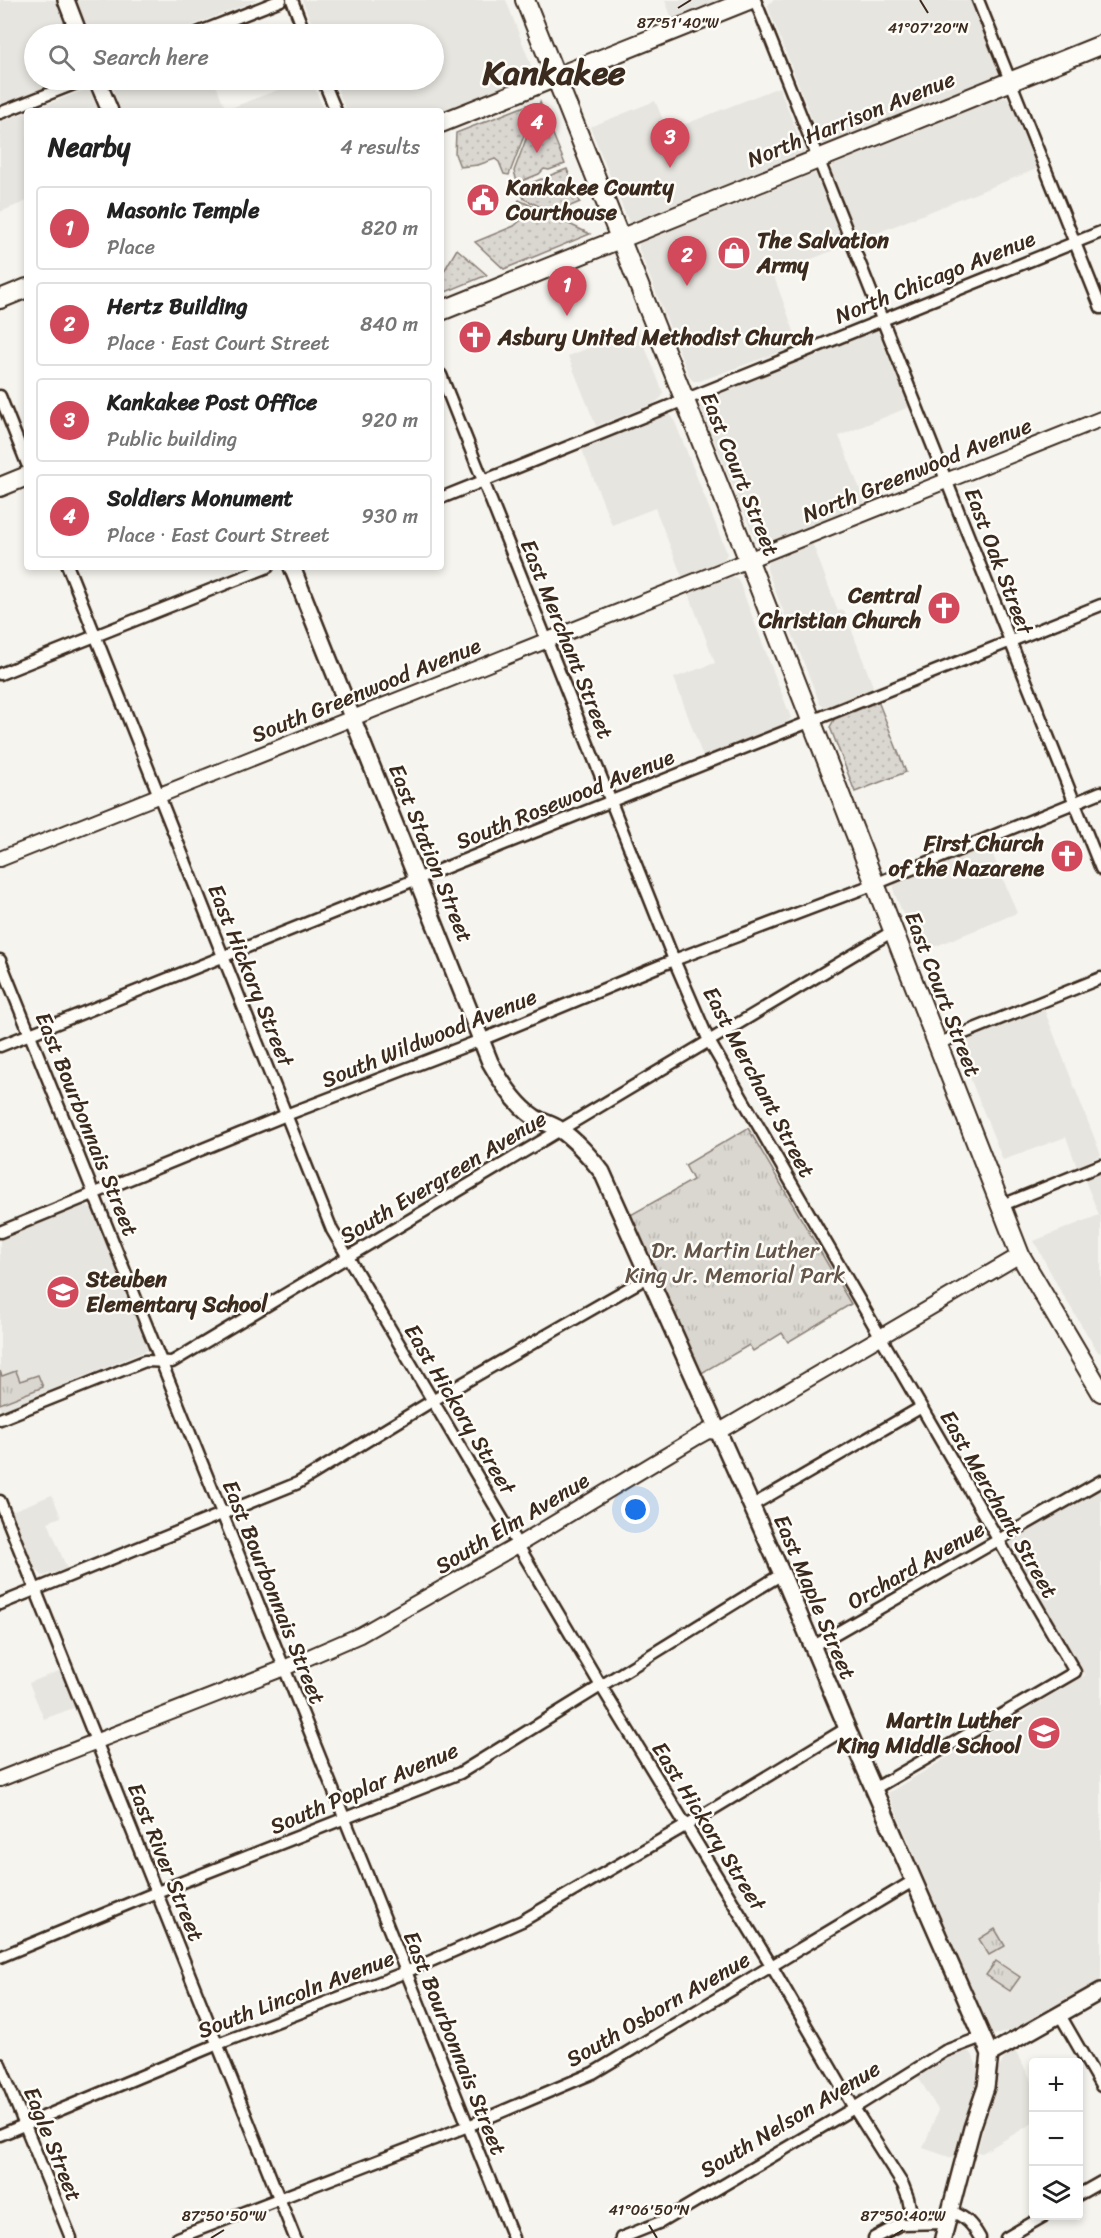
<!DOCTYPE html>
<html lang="en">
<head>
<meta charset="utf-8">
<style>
	:root { --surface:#fff; --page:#f6f6f6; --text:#222; --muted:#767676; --line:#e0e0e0; --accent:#d1495b }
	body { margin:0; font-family:Sriracha,sans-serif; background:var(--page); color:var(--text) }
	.controls { position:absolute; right:18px; bottom:18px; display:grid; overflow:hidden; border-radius:6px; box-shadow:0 3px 9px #0003 }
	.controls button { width:54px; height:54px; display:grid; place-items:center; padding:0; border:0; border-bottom:2px solid var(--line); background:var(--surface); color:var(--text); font:30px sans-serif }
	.you { position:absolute; left:636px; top:1510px; width:21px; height:21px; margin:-15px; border:4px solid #fff; border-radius:50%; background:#1a73e8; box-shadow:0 0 0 9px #1a73e833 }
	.badge { display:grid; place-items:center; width:39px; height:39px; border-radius:50%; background:var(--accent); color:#fff; font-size:20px; font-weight:700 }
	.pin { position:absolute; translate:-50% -50px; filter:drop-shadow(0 2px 3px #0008) }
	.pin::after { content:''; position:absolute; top:32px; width:21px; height:18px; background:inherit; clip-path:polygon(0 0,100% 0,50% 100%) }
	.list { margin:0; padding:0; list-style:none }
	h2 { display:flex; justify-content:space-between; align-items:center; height:78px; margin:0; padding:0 24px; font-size:26px }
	h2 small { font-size:20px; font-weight:400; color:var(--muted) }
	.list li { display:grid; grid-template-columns:39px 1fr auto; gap:18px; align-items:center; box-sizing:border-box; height:84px; margin:0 12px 12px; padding:0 12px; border:2px solid var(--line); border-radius:6px }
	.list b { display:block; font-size:22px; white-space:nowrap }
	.list p { margin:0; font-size:20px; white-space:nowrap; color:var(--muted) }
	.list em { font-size:20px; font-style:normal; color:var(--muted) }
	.icon { flex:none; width:33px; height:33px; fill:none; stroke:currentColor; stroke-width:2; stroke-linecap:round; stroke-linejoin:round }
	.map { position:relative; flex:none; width:1101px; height:2238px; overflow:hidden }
	.search { position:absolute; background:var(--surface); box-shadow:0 3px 9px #0003; left:24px; top:24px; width:420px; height:66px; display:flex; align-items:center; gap:15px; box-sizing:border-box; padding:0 21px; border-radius:33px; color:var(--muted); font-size:22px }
	.panel { position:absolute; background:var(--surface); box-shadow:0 3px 9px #0003; left:24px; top:108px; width:420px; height:462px; border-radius:6px }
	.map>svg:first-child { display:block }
</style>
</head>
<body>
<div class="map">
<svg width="1101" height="2238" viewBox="0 0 1101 2238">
	<defs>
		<pattern id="grass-dots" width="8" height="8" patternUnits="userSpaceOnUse" patternTransform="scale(1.5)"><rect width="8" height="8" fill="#dad6d0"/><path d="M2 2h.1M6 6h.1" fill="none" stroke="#bcb8b2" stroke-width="1.8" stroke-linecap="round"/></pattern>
		<pattern id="park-tufts" width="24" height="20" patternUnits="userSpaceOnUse" patternTransform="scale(1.5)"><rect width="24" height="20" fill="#dad6d0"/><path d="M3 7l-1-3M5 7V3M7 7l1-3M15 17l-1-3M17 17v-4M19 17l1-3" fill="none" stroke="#bcb8b2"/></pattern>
	</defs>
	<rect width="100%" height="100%" fill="#f5f4ee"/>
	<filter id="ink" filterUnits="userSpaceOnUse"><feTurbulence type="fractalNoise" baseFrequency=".0167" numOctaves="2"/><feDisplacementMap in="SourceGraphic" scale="12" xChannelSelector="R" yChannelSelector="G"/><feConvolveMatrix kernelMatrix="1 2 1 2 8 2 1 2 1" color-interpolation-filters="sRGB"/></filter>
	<g filter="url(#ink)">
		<!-- built -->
		<g fill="#e7e5df">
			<polygon points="0,0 56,0 69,34 34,34 34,80 66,80 0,106"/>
			<polygon points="76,0 257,0 171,34 90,34"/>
			<polygon points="302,0 506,0 532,68 525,78 441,112 346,111 334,80 434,80 434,34 316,34"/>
			<polygon points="665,0 722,0 672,19"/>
			<polygon points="773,0 972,0 999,70 999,75 993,80 828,145 824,145 821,142 769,10 768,5"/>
			<polygon points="112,80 214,80 226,110 303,80 312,80 324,111 121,111 111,84"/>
			<polygon points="779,87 804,149 803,154 629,223 590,127 655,101 668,131"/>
			<polygon points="87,89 93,91 101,111 30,111"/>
			<polygon points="1000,97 1007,98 1015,107 1039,168 857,241 831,173 832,165"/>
			<polygon points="27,112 27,201 0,212 0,122"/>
			<polygon points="814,173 816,175 845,246 773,274 799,345 700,381 693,381 689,376 639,250 639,243"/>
			<polygon points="638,329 663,392 662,397 655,403 596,426 568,356"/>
			<polygon points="877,329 909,407 839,436 866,505 764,545 757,544 700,407 701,402"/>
			<polygon points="665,414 671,415 675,422 727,553 724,561 683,579 655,508 612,525 581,447"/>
			<polygon points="812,542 838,611 844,610 874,689 829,706 824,707 820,704 767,570 767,565 771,559"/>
			<polygon points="730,575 738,579 791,718 785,724 703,757 674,678 715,663 688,592"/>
			<polygon points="988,843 1017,913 919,953 894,892 894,883"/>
			<polygon points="1044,1009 1101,1155 1077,1167 1066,1137 1003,1160 960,1053 960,1047 965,1038"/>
			<polygon points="1101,1171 1101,1353 1098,1352 1060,1290 1034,1241 1099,1215 1084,1178"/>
			<polygon points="87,1205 94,1211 148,1350 0,1411 0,1239"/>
			<polygon points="1101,1487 1101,1980 1024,2026 995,2035 989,2032 980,2015 940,1924 942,1919 888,1793 1085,1675 1010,1545 1013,1539"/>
			<polygon points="52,1495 61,1517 48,1522 67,1569 43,1576 36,1570 12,1511"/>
			<polygon points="61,1670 76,1707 44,1719 29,1683"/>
			<polygon points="955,2051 968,2051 972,2054 978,2069 976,2085 955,2159 923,2148 938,2110 917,2075"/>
			<polygon points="1015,2051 1033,2083 1033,2123 982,2153 977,2152 994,2090 995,2075 1005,2057"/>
		</g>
		<!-- grass -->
		<g fill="url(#grass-dots)" stroke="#8a8077" stroke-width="1.5">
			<polygon points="540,102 565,164 549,170 544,169 539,174 519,182 517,182 514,171"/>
			<polygon points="530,104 533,112 509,175 504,174 499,162 495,159 478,165 460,167 455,154 456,133"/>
			<polygon points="567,169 580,202 568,207 567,219 524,199 520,189 522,187 541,179 547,180 551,175"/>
			<polygon points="519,200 590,234 504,269 475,242 514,226 521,220 517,205"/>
			<polygon points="457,249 487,275 441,294 441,276"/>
			<polygon points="878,701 906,772 855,792 830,727 835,718"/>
		</g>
		<!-- park -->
		<g fill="url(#park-tufts)" stroke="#8a8077" stroke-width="1.5">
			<polygon points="748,1128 851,1304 788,1342 782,1333 753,1351 749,1345 700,1374 627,1217 693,1180 685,1165"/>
			<polygon points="0,1371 2,1376 16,1371 20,1381 38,1375 43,1387 0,1404"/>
			<polygon points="995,1929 1005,1946 989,1955 979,1939"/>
			<polygon points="996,1961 1020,1977 1010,1991 986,1975"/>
		</g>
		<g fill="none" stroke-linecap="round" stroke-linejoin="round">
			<!-- minor casing -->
			<g stroke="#3b2a1e" stroke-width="15">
				<g id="minor">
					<polyline points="292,0 305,34"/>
					<polyline points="755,0 1101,869"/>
					<polyline points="978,0 1101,308"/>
					<polyline points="195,34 281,0"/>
					<polyline points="323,80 336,111"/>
					<polyline points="0,113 84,80"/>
					<polyline points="441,375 674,960 709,1041 1075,1672 874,1789"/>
					<polyline points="0,396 27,464"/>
					<polyline points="441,498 1101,232"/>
					<polyline points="68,567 332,1230 601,1686 771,1965 854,2108 903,2185 908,2198 913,2223"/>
					<polyline points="0,674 268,567"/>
					<polyline points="0,960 513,2238"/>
					<polyline points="937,1044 1101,978"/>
					<polyline points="0,1046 1101,605"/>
					<polyline points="1000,1206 1101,1165"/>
					<polyline points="0,1232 286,1115 481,1040 674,960 875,884 1101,792"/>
					<polyline points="0,1419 145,1361 172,1362 893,931"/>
					<polyline points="0,1501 295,2238"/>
					<polyline points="751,1506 920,1408"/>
					<polyline points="0,1604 298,1483 432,1401 648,1277"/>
					<polyline points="812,1647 1101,1481"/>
					<polyline points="0,1957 157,1892 460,1773 782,1574"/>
					<polyline points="1060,2015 1101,2086"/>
					<polyline points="0,2064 71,2238"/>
					<polyline points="0,2135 218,2044 406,1972 522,1921 685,1826 847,1728"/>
					<polyline points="1078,2195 1101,2182"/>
					<path d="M950,2211c16,6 22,13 30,27"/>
					<polyline points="177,2238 468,2126 593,2073 913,1881"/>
					<polyline points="621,2238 661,2222 854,2108 945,2051 982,2037"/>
					<polyline points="874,2238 901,2224 947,2223"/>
					<polyline points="1006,2238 1044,2216"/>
				</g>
			</g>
			<!-- tertiary casing -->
			<g stroke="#3b2a1e" stroke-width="18">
				<g id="tertiary">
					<polyline points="0,859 1101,419"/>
					<polyline points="0,1779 284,1668 360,1635 518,1545 697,1437 708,1431 718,1432 1020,1255"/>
				</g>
			</g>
			<!-- secondary casing -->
			<g stroke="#3b2a1e" stroke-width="20">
				<g id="secondary">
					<polyline points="66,0 79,34"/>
					<polyline points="97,80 110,111"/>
					<path d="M292,567l198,495c11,20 25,42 44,55 8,5 17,7 25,12 17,11 31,28 43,43l180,402 65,154 143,326 -4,33 -14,41 -29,110"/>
					<polyline points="990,2054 1101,1991"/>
				</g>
			</g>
			<!-- primary casing -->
			<g stroke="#3b2a1e" stroke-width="22">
				<g id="primary">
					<polyline points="525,0 743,546 1020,1255 1101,1392"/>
					<polyline points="441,123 749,0"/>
					<polyline points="0,299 27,288"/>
					<polyline points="441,311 1101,45"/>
					<polyline points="0,487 27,476"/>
				</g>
			</g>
			<!-- minor -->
			<use href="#minor" stroke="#fdfcf7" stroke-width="10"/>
			<!-- tertiary -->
			<use href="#tertiary" stroke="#fdfcf7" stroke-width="14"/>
			<!-- secondary -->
			<use href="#secondary" stroke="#fdfcf7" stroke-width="15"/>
			<!-- primary -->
			<use href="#primary" stroke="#fdfcf7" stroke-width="18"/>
		</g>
	</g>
	<!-- ticks -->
	<path fill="none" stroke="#3b2a1e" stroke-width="2" d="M920,0l8,13M678,8l13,-8M649,2225l8,13M211,2238l13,-8M890,2238l13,-8"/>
	<!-- icons -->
	<defs>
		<g id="civic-disc" transform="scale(1.725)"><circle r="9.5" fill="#d1495b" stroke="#fdfcf7"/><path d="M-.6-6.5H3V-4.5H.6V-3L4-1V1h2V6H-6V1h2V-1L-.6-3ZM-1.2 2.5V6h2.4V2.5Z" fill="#fff"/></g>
		<g id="shop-disc" transform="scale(1.725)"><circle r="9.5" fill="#d1495b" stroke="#fdfcf7"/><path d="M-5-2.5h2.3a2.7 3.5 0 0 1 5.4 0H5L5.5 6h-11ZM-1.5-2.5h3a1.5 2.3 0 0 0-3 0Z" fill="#fff"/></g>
		<g id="church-disc" transform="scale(1.725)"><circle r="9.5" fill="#d1495b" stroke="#fdfcf7"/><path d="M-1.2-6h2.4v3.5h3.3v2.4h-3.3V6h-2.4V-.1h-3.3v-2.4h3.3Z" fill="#fff"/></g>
		<g id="school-disc" transform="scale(1.725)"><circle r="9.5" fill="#d1495b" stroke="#fdfcf7"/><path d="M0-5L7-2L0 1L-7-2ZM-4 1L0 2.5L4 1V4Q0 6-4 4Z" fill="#fff"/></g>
	</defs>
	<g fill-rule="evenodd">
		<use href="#civic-disc" x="483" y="200"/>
		<use href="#shop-disc" x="734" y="253"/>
		<use href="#church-disc" x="475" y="337"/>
		<use href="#church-disc" x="944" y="608"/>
		<use href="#church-disc" x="1067" y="856"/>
		<use href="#school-disc" x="63" y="1292"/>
		<use href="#school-disc" x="1044" y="1733"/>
	</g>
	<g text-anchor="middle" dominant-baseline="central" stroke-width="5" stroke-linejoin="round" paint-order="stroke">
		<!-- street labels -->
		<g font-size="22" fill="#3b2a1e" stroke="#fdfcf7">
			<text transform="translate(851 119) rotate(-22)">North Harrison Avenue</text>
			<text transform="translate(935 277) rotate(-22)">North Chicago Avenue</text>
			<text transform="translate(917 470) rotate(-22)">North Greenwood Avenue</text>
			<text transform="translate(740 474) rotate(68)">East Court Street</text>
			<text transform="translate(999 561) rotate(69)">East Oak Street</text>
			<text transform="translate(567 639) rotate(68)">East Merchant Street</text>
			<text transform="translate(366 690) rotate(-22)">South Greenwood Avenue</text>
			<text transform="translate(565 799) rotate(-22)">South Rosewood Avenue</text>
			<text transform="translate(431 853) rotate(68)">East Station Street</text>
			<text transform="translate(251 975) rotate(68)">East Hickory Street</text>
			<text transform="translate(943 994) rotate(69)">East Court Street</text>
			<text transform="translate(429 1038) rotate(-22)">South Wildwood Avenue</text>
			<text transform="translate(759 1082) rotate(62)">East Merchant Street</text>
			<text transform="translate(87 1124) rotate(68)">East Bourbonnais Street</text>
			<text transform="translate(443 1177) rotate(-31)">South Evergreen Avenue</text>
			<text transform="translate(460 1409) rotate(59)">East Hickory Street</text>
			<text transform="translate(999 1504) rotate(60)">East Merchant Street</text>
			<text transform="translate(512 1523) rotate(-31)">South Elm Avenue</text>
			<text transform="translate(916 1565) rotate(-30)">Orchard Avenue</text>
			<text transform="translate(274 1592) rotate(68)">East Bourbonnais Street</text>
			<text transform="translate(815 1597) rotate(67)">East Maple Street</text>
			<text transform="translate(364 1788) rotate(-23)">South Poplar Avenue</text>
			<text transform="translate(709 1826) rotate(58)">East Hickory Street</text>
			<text transform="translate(166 1862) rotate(68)">East River Street</text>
			<text transform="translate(296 1994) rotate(-21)">South Lincoln Avenue</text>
			<text transform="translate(658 2009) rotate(-30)">South Osborn Avenue</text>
			<text transform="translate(455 2043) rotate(68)">East Bourbonnais Street</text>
			<text transform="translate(790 2119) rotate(-31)">South Nelson Avenue</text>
			<text transform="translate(53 2144) rotate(68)">Eagle Street</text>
		</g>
		<!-- poi labels -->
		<g font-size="22" font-weight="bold" fill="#3b2a1e" stroke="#fdfcf7" text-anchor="start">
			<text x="506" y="187">Kankakee County<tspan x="506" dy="25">Courthouse</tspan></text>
			<text x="757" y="240">The Salvation<tspan x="757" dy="25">Army</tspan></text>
			<text x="498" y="337">Asbury United Methodist Church</text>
			<text x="921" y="595" text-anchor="end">Central<tspan x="921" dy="25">Christian Church</tspan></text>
			<text x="1044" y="843" text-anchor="end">First Church<tspan x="1044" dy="25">of the Nazarene</tspan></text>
			<text x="86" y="1279">Steuben<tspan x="86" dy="25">Elementary School</tspan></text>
			<text x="1021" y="1720" text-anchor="end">Martin Luther<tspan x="1021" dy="25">King Middle School</tspan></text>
		</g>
		<!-- park labels -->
		<g font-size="22" fill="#63554a" stroke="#fdfcf7">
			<text x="735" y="1250">Dr. Martin Luther<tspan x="735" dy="25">King Jr. Memorial Park</tspan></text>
		</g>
		<!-- town labels -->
		<g font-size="34" font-weight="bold" fill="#3b2a1e" stroke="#fdfcf7">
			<text x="554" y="73">Kankakee</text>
		</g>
	</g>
	<g font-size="15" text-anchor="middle" fill="#3b2a1e" stroke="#fdfcf7" stroke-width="5" stroke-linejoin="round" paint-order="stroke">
		<text x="678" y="28">87°51'40"W</text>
		<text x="928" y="33">41°07'20"N</text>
		<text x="649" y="2215">41°06'50"N</text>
		<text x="224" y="2221">87°50'50"W</text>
		<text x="903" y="2221">87°50'40"W</text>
	</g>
</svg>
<div class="controls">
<button>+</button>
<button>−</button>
<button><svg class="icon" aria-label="layers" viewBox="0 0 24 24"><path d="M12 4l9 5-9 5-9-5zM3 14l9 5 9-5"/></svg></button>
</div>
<div class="you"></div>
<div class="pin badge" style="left:567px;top:316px">1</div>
<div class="pin badge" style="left:687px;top:286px">2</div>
<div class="pin badge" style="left:670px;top:168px">3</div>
<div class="pin badge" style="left:537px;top:153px">4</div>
<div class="search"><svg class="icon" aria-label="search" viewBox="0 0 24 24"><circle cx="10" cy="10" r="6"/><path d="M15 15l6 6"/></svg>Search here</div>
<section class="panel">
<h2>Nearby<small>4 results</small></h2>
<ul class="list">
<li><span class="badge">1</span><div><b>Masonic Temple</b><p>Place</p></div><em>820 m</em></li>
<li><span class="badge">2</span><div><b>Hertz Building</b><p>Place · East Court Street</p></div><em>840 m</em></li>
<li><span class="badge">3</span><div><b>Kankakee Post Office</b><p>Public building</p></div><em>920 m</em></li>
<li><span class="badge">4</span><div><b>Soldiers Monument</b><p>Place · East Court Street</p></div><em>930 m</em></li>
</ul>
</section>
</div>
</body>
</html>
